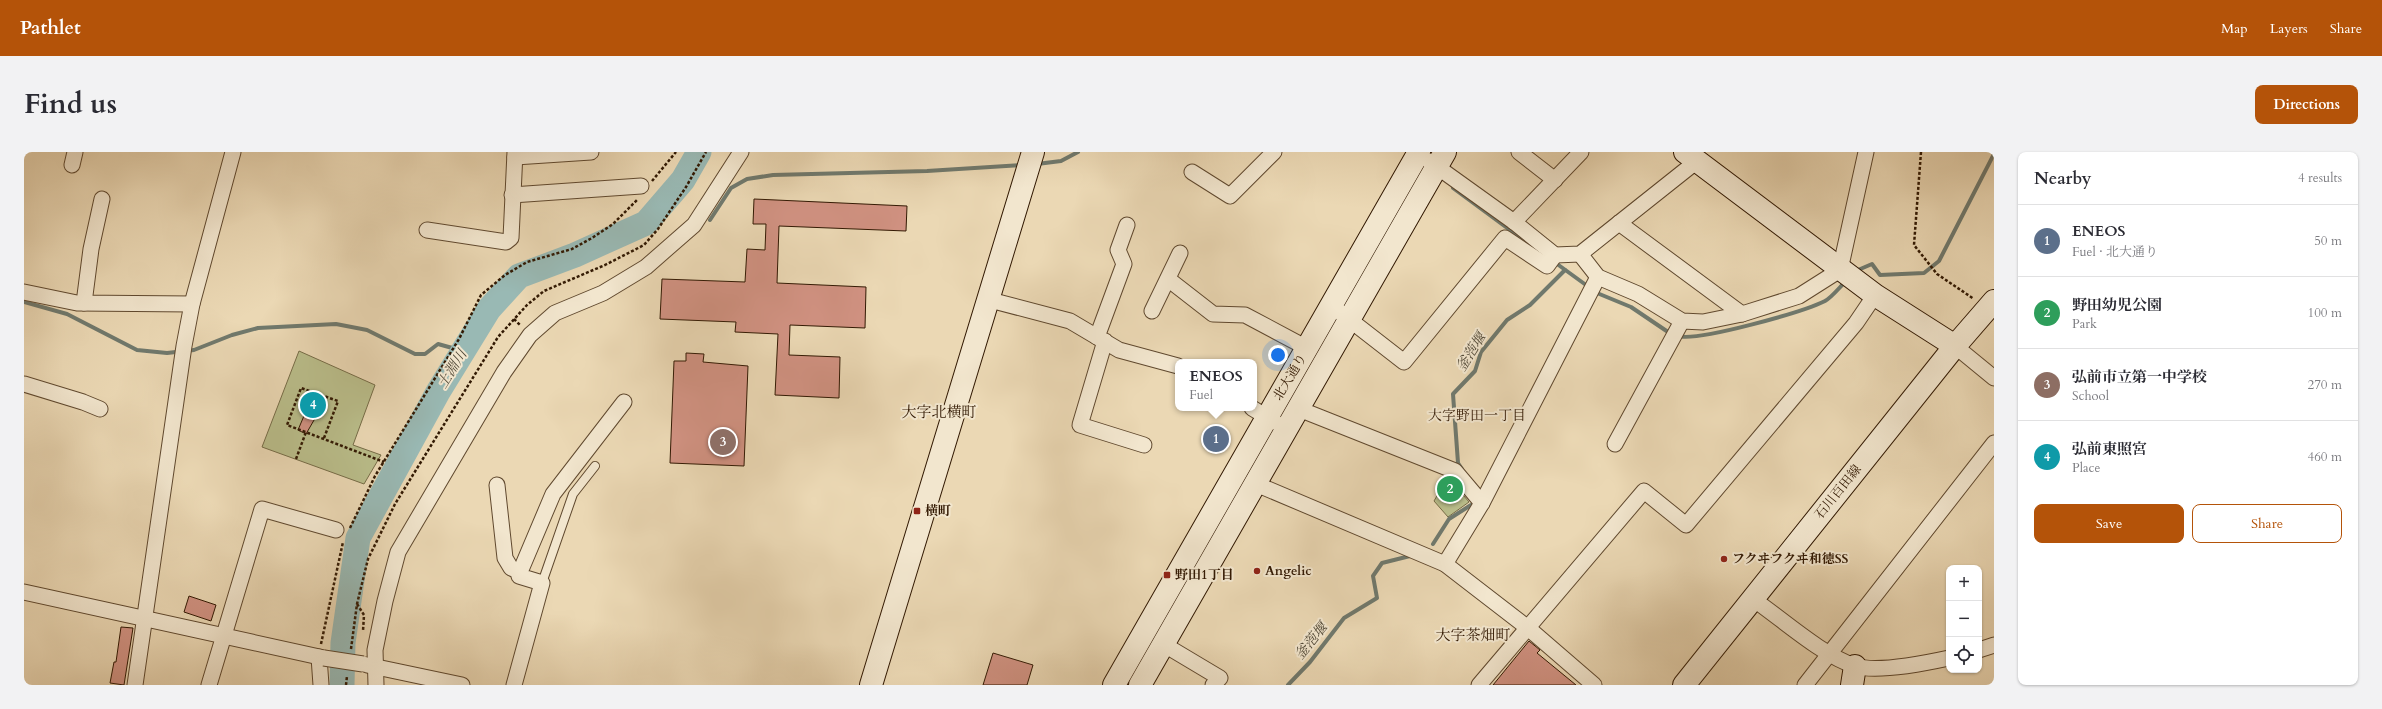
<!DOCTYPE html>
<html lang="en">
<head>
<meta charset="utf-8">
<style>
	:root { --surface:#fff; --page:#f2f2f3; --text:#2b2b33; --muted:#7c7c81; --line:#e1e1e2; --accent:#b45309 }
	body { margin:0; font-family:Cardo,"Noto Serif JP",serif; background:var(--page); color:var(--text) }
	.controls { position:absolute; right:12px; bottom:12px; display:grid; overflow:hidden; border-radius:8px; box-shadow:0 1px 3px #0004 }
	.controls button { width:36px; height:36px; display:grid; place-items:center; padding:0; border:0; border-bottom:1px solid var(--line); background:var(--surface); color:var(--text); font:20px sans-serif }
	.you { position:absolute; left:1254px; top:203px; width:14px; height:14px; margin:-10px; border:3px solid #fff; border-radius:50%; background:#1a73e8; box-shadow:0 0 0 6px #1a73e833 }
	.badge { display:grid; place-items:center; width:26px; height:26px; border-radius:50%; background:var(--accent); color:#fff; font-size:13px; font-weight:700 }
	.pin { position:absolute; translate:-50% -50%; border:2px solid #fff; box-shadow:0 1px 4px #0006 }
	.popup { position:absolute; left:1151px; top:207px; width:82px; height:52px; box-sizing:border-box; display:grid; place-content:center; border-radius:8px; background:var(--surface); filter:drop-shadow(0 1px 3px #0005); font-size:13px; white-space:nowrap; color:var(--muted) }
	.popup b { font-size:15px; color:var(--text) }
	.popup::after { content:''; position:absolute; left:50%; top:100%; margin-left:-8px; border:8px solid transparent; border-top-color:var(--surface) }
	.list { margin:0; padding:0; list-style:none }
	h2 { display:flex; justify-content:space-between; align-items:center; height:52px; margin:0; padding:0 16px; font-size:17px }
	h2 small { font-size:13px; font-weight:400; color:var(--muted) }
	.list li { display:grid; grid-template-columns:26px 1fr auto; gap:12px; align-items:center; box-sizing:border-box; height:72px; padding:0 16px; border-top:1px solid var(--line) }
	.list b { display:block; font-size:15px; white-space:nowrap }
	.list p { margin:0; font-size:13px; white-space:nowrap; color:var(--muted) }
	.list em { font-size:13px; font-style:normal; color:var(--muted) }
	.actions { display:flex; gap:8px; padding:12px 16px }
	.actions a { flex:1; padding:9px 0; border:1px solid var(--accent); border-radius:8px; text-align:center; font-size:14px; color:var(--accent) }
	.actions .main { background:var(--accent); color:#fff }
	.icon { flex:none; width:22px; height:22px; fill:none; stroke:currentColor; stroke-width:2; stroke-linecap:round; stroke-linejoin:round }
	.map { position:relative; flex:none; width:1970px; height:533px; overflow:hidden; border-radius:8px }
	header { display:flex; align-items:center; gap:24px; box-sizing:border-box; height:56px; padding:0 20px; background:var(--accent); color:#fff }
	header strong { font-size:19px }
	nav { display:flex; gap:22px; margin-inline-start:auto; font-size:14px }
	.intro { display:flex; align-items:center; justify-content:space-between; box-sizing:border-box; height:96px; padding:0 24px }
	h1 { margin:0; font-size:28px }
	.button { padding:10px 18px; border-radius:8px; background:var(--accent); color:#fff; font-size:14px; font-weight:700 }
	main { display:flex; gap:24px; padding:0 24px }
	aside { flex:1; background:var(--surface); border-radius:8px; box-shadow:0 1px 3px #0004 }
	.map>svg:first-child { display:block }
</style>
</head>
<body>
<header>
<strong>Pathlet</strong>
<nav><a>Map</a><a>Layers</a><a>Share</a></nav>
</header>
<div class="intro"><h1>Find us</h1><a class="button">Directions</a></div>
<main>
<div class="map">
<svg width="1970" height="533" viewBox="0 0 1970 533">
	<rect width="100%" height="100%" fill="#ebd8b4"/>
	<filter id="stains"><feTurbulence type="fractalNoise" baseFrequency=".005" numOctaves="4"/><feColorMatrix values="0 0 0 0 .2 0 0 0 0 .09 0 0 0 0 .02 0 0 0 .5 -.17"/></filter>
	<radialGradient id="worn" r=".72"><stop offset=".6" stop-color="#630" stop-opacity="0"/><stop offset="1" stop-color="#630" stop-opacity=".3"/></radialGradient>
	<!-- green -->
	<g fill="#babe8b" stroke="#766c47">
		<polygon points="275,199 351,233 329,293 357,303 340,332 238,295"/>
		<polygon points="1424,325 1445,350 1424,365 1410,349"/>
	</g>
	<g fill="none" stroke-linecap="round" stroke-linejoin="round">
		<!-- stream -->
		<g stroke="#70796d" stroke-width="4">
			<polyline points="1013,12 1037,9 1054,0"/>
			<polyline points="1429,36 1509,95"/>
			<polyline points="686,68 707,36 723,27 749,23 903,19 998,13"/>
			<polyline points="1529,109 1573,141 1607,155 1647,182"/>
			<polyline points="1834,118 1848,112 1856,123 1900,121 1915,109 1970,2"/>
			<polyline points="0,150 43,162 113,198 143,201 170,198 208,183 234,176 312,172 343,178 391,202 401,202 414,192 439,199"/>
			<path d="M1654,184c19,6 125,-24 147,-35 7,-4 14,-13 20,-19"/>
			<polyline points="1438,317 1434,311 1429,242 1451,219 1457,200 1483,168 1506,153 1541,118"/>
			<polyline points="1409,392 1425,367 1447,353"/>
			<polyline points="1264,533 1286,510 1320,466 1353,446 1349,424 1358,411 1386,404"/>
		</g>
		<!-- river -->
		<polyline stroke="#99b9b4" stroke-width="25" points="318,533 319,491 334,386 414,240 465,157 495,124 551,103 622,71 659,28 675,0"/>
	</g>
	<!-- building -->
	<g fill="#d19282" stroke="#321903">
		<polygon points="730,47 883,54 882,79 755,74 753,131 842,135 841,176 766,173 765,203 816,205 815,246 751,243 754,182 711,180 712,170 636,167 638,127 721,130 723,97 741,98 742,72 729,72"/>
		<polygon points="662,201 680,202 679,210 724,214 720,314 646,311 650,209 662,209"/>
		<polygon points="284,242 301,249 282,282 274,278 282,259 278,256"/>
		<polygon points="165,444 192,453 187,469 160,460"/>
		<polygon points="97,475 109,476 100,533 86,531 90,510 92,510"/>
		<polygon points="1505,489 1516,498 1513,501 1552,533 1469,533"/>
		<polygon points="969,501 1009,513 1003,533 959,533"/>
	</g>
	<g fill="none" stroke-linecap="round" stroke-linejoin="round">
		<!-- lane casing -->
		<g stroke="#60492f" stroke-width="10">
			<polyline id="lane" points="518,431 549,342 571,314"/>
		</g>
		<!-- street casing -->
		<g stroke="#60492f" stroke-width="17">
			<g id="street">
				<polyline points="1495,0 1531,28"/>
				<polyline points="491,5 567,0"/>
				<polyline points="1405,9 1490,70 1531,103 1556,102 1673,9"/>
				<polyline points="48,13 51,0"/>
				<polyline points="1168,20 1206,44 1250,0"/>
				<polyline points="488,43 617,34"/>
				<polyline points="1490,70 1557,0"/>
				<polyline points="1595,71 1718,162"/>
				<polyline points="403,78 482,90 487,86 491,0"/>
				<polyline points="1556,102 1574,125 1614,142 1658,169 1679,170 1718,162 1775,144 1816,118 1842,0"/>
				<polyline points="1144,127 1189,162 1221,163 1283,196"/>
				<polyline points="0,140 53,151 168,152"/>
				<polyline points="966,148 1046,169 1095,198 1154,214"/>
				<polyline points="60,151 67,97 78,47"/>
				<polyline points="1308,154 1380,210 1481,86 1523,114 1531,103"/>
				<polyline points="1128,159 1156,101"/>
				<polyline points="1073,185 1100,112 1094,98 1103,73"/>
				<polyline points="1081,189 1056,273 1120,293"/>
				<polyline points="1931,194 1970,226"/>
				<polyline points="0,232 59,250 76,257"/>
				<polyline points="1228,256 1251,270"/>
				<polyline points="1275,257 1431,319 1458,351"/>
				<polyline points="1591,292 1658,169"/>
				<polyline points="1232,332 1421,412 1504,476 1570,533"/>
				<polyline points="473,333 481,406 487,416 496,420"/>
				<polyline points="1421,412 1458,351 1574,125"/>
				<polyline points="0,440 300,506"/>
				<path d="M1729,447c29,20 70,57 102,67 22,7 71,-3 94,-8"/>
				<polyline points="1139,492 1196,526 1189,533"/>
				<polyline points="1955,498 1970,493"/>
				<polyline points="295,505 297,533"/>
				<polyline points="343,513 438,533"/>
				<polyline points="111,533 160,194 168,152 209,0"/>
				<polyline points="185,533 238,357 312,378"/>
				<polyline points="352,533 351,498 361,449 374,400 480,220 506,183 531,161 579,141 622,115 670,73 717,0"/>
				<polyline points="490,533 518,431 495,424 496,420 529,342 600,250"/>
				<polyline points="1455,533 1620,339 1662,373 1832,171 1851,143"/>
				<polyline points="1781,533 1970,291"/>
			</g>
		</g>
		<!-- secondary casing -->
		<g stroke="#321903" stroke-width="24">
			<g id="secondary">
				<polyline points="1661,0 1851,143 1931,194"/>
				<polyline points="847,533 1009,0"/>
				<polyline points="1090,533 1395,0"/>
				<polyline points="1116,533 1421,0"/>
				<polyline points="1660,533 1931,194 1970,149"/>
				<polyline points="1828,533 1831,514"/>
			</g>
		</g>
		<!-- path -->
		<g stroke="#321903" stroke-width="2.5" stroke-dasharray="3 2" stroke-linecap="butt">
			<polyline points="1897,0 1890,93 1913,122 1950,147"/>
			<polyline points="628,29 652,0"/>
			<polyline points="490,167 497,174"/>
			<polyline points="300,286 314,249 277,236 263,273 360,310"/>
			<polyline points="272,307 282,280"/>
			<polyline points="326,376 351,324 435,187 457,143 481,123 503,110 548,97 568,86 589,72 613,48"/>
			<polyline points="333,452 340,463 339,479"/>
			<polyline points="297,492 319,390"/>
			<polyline points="327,497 333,452 344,407 371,352 474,185 503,153 520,139 581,113 620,93 634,77 662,35 682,0"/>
			<polyline points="322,533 323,524"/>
		</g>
		<!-- lane -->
		<use href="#lane" stroke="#f2e6ce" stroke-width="8"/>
		<!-- street -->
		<use href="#street" stroke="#f2e6ce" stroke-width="15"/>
		<!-- secondary -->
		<use href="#secondary" stroke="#f2e6ce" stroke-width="22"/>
		<!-- street-bridge casing -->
		<g stroke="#60492f" stroke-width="17" stroke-linecap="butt">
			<polyline id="street-bridge" points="300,506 339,512"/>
		</g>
		<!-- street-bridge -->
		<use href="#street-bridge" stroke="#f2e6ce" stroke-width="15"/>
	</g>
	<!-- markers -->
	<g fill="#8f2418" stroke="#f2e6ce" stroke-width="1.5">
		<rect x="889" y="355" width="8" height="8" rx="2"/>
		<circle cx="1700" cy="407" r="4"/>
		<circle cx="1233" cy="419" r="4"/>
		<rect x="1139" y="419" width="8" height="8" rx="2"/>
	</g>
	<g text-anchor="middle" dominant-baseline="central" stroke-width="4" stroke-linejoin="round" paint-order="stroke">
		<!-- street labels -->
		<g font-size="13" fill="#321903" stroke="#f2e6ce">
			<text transform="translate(1266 225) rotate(-59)">北大通り</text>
			<text transform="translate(1814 340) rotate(-51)">石川百田線</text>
		</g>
		<!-- poi labels -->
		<g font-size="13" font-weight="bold" fill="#321903" stroke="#f2e6ce" text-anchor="start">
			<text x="901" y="359">横町</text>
			<text x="1708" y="407">フクヰフクヰ和徳SS</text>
			<text x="1241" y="419">Angelic</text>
			<text x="1151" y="423">野田1丁目</text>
		</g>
		<!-- water labels -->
		<g font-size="14" font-style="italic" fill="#514938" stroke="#f2e6ce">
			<text transform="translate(1447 200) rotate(-58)">釜萢堰</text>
			<text transform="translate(428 217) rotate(-58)">土淵川</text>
			<text transform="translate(1287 489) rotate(-51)">釜萢堰</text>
		</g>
		<!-- neighbourhood labels -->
		<g font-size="14" fill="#321903" stroke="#f2e6ce">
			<text x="1453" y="263">大字野田一丁目</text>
		</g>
		<!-- quarter labels -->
		<g font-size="15" fill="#321903" stroke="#f2e6ce">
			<text x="915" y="260">大字北横町</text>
			<text x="1449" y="483">大字茶畑町</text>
		</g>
	</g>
	<rect width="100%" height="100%" filter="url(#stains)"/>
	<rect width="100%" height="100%" fill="url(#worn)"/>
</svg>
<div class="controls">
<button>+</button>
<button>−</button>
<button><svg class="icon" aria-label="locate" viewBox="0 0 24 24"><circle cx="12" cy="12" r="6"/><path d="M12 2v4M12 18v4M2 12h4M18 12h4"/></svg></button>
</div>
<div class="you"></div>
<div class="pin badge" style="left:1192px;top:287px;background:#5c6f8a">1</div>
<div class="popup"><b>ENEOS</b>Fuel</div>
<div class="pin badge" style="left:1426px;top:337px;background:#2e9e5b">2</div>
<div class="pin badge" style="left:699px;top:290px;background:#8d6e63">3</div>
<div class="pin badge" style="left:289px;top:253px;background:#0f9aa8">4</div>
</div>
<aside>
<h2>Nearby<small>4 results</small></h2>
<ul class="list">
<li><span class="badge" style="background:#5c6f8a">1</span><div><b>ENEOS</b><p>Fuel · 北大通り</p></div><em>50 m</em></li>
<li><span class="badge" style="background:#2e9e5b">2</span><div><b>野田幼児公園</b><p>Park</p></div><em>100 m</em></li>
<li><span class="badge" style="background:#8d6e63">3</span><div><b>弘前市立第一中学校</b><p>School</p></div><em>270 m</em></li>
<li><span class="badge" style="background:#0f9aa8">4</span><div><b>弘前東照宮</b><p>Place</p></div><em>460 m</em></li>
</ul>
<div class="actions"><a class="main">Save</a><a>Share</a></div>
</aside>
</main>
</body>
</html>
